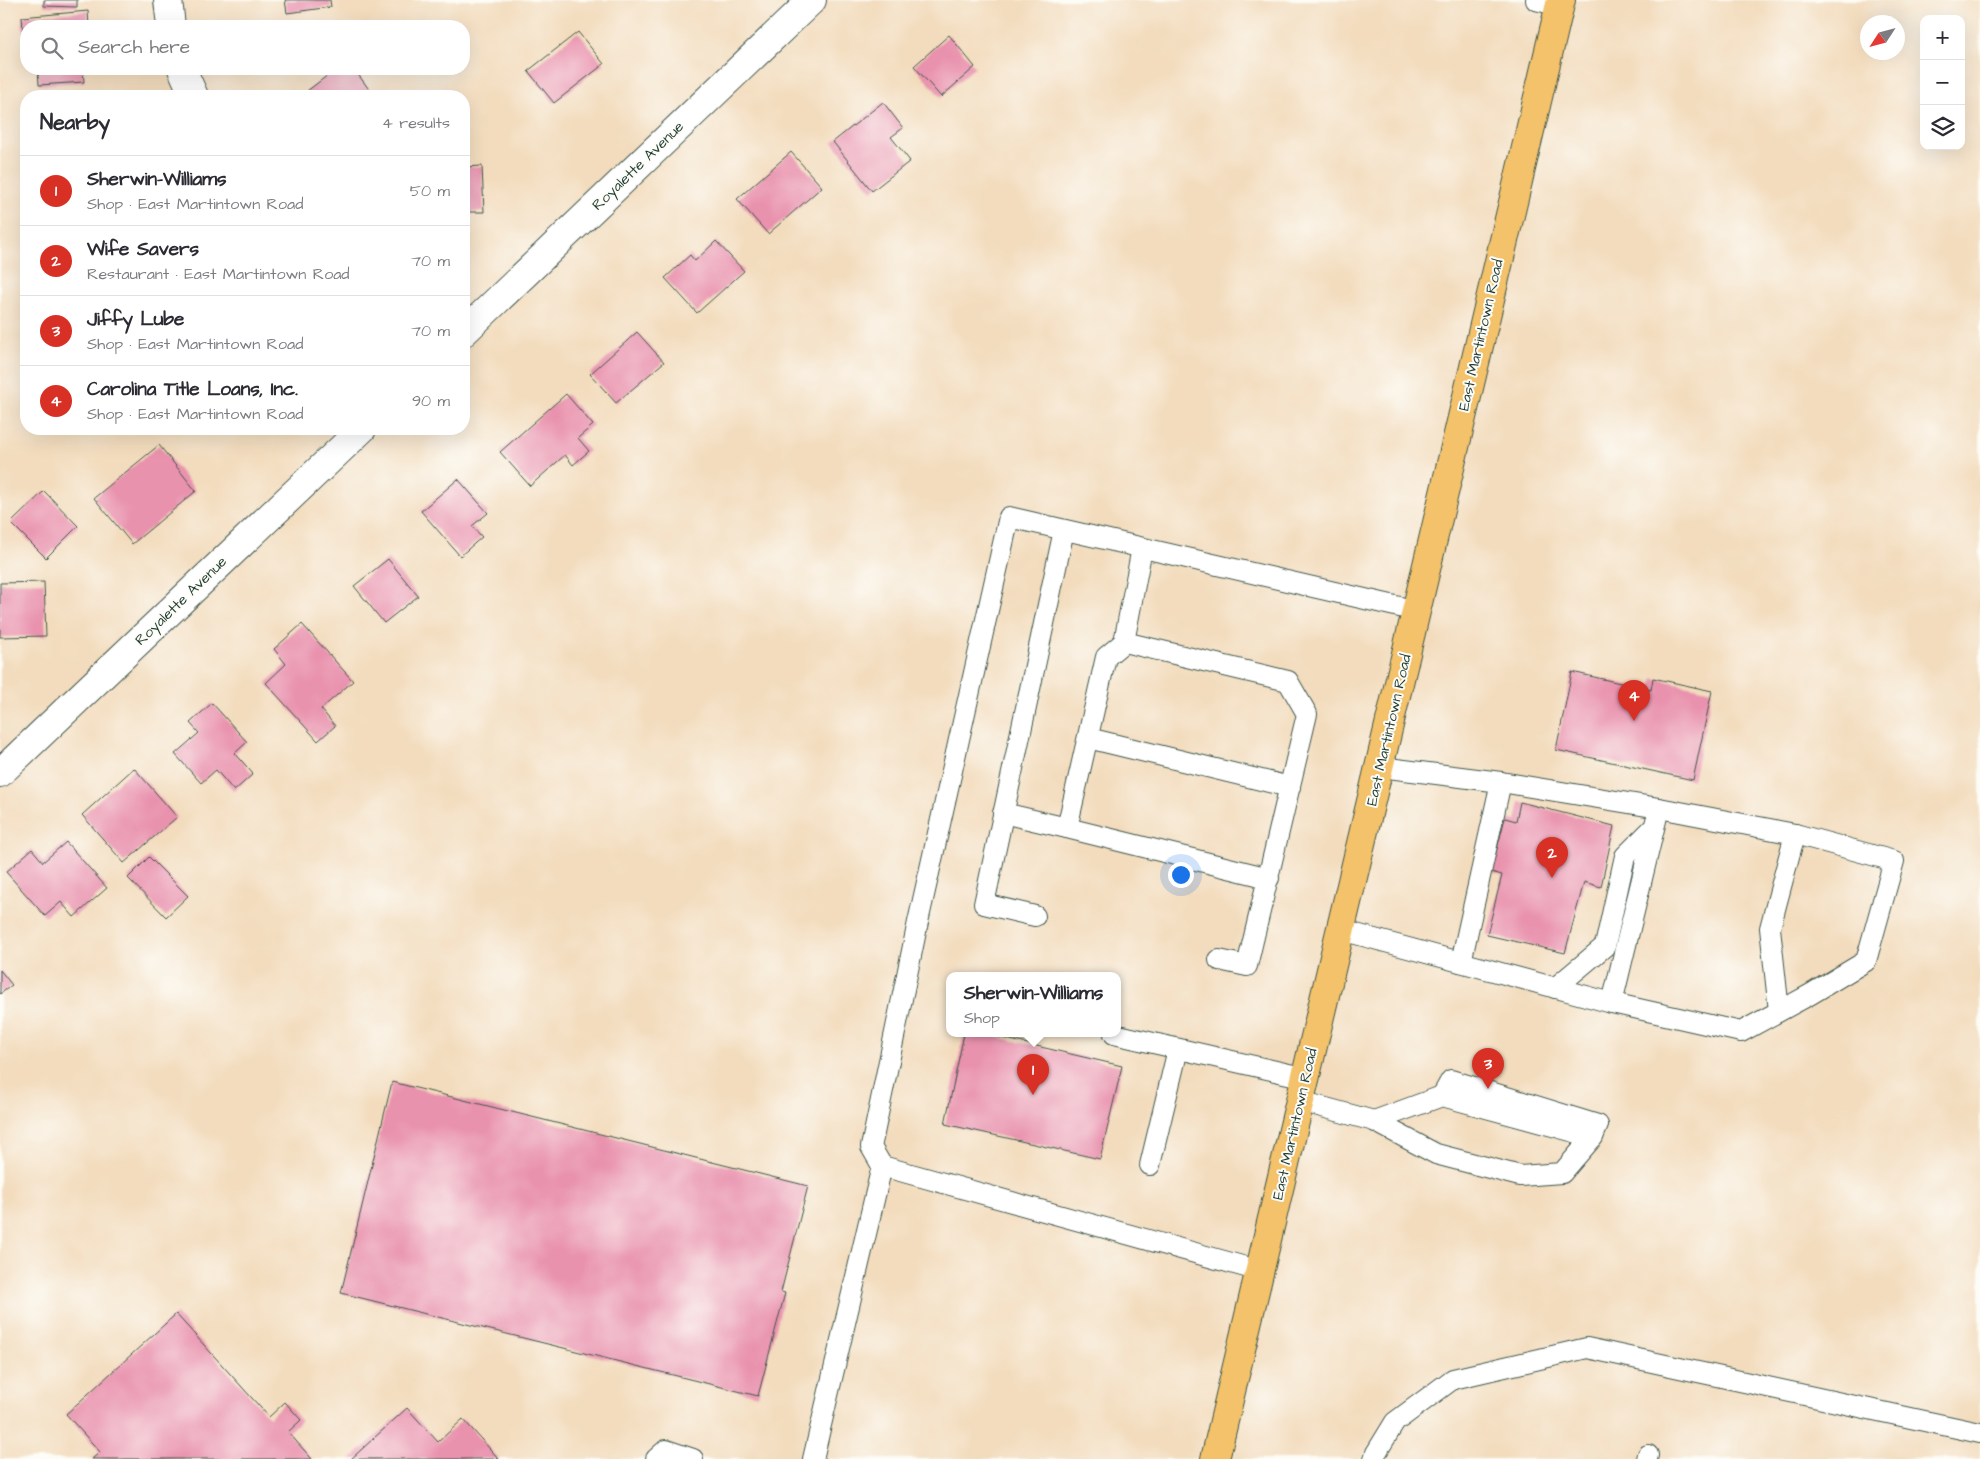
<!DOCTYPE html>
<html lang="en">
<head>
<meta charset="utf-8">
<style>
	:root { --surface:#fff; --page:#f7f7f7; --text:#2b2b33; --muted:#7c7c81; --line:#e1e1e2; --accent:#d93025 }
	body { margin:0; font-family:"Architects Daughter",sans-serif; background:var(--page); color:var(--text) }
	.controls { position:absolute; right:15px; top:15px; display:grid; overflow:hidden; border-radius:10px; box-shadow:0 5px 20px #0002 }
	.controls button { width:45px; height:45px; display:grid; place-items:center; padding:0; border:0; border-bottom:1px solid var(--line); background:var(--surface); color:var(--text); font:25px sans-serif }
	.compass { position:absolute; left:1860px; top:15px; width:45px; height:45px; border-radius:50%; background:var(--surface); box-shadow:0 5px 20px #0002; rotate:234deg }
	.you { position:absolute; left:1180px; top:874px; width:18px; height:18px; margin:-12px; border:4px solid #fff; border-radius:50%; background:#1a73e8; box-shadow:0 0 0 8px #1a73e833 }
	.badge { display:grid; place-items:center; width:32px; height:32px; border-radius:50%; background:var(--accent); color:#fff; font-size:16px; font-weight:700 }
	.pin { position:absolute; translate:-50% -41px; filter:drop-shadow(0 1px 2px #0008) }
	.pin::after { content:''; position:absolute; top:26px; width:18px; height:15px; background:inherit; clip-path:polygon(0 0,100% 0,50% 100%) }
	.popup { position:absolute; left:946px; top:972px; width:175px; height:65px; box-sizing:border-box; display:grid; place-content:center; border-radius:10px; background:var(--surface); filter:drop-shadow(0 1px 4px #0005); font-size:16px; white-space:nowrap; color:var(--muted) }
	.popup b { font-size:19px; color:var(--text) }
	.popup::after { content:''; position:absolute; left:50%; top:100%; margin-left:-10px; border:10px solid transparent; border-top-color:var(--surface) }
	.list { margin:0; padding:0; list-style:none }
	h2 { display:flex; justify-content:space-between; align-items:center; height:65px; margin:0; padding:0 20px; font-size:21px }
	h2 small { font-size:16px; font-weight:400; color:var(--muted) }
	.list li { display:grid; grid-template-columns:32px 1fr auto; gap:15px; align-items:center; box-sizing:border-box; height:70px; padding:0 20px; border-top:1px solid var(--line) }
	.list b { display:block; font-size:19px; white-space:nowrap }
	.list p { margin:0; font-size:16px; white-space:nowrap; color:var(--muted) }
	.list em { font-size:16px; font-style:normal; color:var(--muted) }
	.icon { flex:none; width:28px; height:28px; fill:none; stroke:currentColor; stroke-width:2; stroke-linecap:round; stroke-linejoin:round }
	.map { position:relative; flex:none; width:1980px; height:1459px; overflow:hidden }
	.search { position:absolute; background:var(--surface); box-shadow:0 5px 20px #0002; left:20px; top:20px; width:450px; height:55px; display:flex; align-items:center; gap:12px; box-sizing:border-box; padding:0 18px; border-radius:20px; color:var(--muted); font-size:19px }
	.panel { position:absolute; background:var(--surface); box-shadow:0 5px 20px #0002; left:20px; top:90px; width:450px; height:345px; border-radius:20px }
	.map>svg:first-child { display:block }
</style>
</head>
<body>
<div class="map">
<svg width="1980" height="1459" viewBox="0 0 1980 1459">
	<rect width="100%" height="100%" fill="#fdfcf7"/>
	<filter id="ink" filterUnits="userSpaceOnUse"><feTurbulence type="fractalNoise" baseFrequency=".02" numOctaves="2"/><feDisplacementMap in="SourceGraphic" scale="10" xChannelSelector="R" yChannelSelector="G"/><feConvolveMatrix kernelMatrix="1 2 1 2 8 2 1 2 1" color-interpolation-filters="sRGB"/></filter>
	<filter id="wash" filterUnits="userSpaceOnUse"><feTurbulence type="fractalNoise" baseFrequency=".0096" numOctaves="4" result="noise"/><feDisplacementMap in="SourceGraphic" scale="20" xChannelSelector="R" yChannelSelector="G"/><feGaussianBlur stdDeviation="1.12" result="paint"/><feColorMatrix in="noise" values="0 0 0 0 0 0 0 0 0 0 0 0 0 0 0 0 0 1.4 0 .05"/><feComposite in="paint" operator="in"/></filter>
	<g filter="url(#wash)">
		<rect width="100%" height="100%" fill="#f3dcbd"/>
		<g id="blocks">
			<!-- building -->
			<g fill="#e992ae">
				<polygon points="44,0 77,0 77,7 44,6"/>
				<polygon points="285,0 330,0 331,7 287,13"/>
				<polygon points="88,11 89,26 26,26 26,57 25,57 22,17"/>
				<polygon points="578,32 604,64 554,103 528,71"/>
				<polygon points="949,35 975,67 941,97 914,66"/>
				<polygon points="38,69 83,69 84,82 39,85"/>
				<polygon points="336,69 354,69 374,96 311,96 307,91"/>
				<polygon points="883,102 903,128 891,137 910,161 872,191 833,142"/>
				<polygon points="791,152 822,187 768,234 737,199"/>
				<polygon points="482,166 484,212 464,212 464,167"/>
				<polygon points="716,241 744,271 697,313 665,278 690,255 695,261"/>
				<polygon points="637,332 664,362 616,403 590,374"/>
				<polygon points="566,394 593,425 578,438 589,451 573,465 565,455 530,486 500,452"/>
				<polygon points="159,445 196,491 132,544 94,498"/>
				<polygon points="458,479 488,513 472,526 482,537 460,556 421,511"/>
				<polygon points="44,491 78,526 46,558 11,523"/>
				<polygon points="388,559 418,596 384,623 354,586"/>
				<polygon points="44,582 46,636 0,637 0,583"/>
				<polygon points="302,624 353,681 321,709 335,726 318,741 266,683 286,664 274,649"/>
				<polygon points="1572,672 1651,690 1653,678 1712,691 1693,780 1556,750"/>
				<polygon points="212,703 247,742 235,753 253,774 234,791 216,770 201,783 175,754 199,733 190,723"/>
				<polygon points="134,768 177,817 124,863 82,815"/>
				<polygon points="1520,802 1614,826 1601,887 1584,882 1565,953 1487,935 1502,875 1491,872 1505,818 1516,821"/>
				<polygon points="66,842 107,888 74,917 61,902 45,916 6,872 32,849 43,862"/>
				<polygon points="149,857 188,896 166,917 128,878"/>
				<polygon points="0,970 12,985 0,994"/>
				<polygon points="964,1034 985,1034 1122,1066 1100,1159 945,1124"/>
				<polygon points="392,1082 808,1186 781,1292 785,1293 758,1396 341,1293"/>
				<polygon points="176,1314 269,1417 285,1402 301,1420 288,1432 312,1459 92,1459 100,1452 66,1414"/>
				<polygon points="407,1408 438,1442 463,1419 499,1459 351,1459"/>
			</g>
		</g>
	</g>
	<g filter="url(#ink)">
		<use href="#blocks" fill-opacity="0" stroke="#3f5549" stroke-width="1"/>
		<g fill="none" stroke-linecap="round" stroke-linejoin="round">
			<!-- lane casing -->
			<g stroke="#3f5549" stroke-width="22">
				<g id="lane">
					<polyline points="1536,0 1560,6"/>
					<polyline points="1124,642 1142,548"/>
					<polyline points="1088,738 1290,787"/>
					<polyline points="1003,813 1067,828"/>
					<polyline points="1035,916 984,904 1064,530"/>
					<polyline points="1341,930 1612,1003 1659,808 1501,782 1380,767"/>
					<polyline points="1219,960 1247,966 1307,714 1288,681 1124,642 1106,657 1067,828 1269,878"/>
					<polyline points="1461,962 1501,782"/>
					<polyline points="1555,988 1605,946 1625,856 1652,829"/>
					<polyline points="1612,1003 1741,1032 1811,994 1866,961 1894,861 1795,834 1659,808"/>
					<polyline points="1779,1011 1770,928 1795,834"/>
					<polyline points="1114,1034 1306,1078"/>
					<polyline points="1300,1101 1374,1121 1436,1154 1520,1176 1562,1173 1593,1137 1598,1125 1451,1080 1442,1096"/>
					<polyline points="1374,1121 1442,1096 1593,1137"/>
					<polyline points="1150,1165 1178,1049"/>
					<polyline points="882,1166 871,1147 873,1138 918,922 1009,517 1417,611"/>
					<polyline points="656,1459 666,1450 693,1459"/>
					<polyline points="813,1459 882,1166 1260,1271"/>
					<polyline points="1374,1459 1376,1453 1395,1422 1453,1379 1587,1348 1980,1433"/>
					<polyline points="1647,1459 1648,1455"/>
				</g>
			</g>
			<!-- street casing -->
			<g stroke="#3f5549" stroke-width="30">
				<g id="street">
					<polyline points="168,0 171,26"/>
					<polyline points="182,69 194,96"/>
					<polyline points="464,332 812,0"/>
					<polyline points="0,773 362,429"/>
				</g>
			</g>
			<!-- primary casing -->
			<g stroke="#3f5549" stroke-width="30">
				<polyline id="primary" points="1215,1459 1561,0"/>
			</g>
			<!-- lane -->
			<use href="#lane" stroke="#fff" stroke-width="20"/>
			<!-- street -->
			<use href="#street" stroke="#fff" stroke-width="28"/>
			<!-- primary -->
			<use href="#primary" stroke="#f4c26a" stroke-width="28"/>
		</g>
	</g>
	<g text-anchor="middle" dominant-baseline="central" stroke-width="4" stroke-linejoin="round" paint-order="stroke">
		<!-- street labels -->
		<g font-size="15" fill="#1f3d34" stroke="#fdfcf7">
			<text transform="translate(638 166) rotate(-44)">Royalette Avenue</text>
			<text transform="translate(1481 335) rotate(-77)">East Martintown Road</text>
			<text transform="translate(181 601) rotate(-44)">Royalette Avenue</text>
			<text transform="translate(1389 730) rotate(-77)">East Martintown Road</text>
			<text transform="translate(1295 1124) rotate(-77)">East Martintown Road</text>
		</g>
	</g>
</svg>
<div class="controls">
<button>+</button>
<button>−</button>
<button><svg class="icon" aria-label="layers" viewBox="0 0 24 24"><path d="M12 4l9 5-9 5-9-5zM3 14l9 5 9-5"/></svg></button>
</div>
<svg class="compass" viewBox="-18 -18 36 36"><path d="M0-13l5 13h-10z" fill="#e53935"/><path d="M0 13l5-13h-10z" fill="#7c7c81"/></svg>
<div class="you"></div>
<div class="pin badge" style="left:1033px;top:1095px">1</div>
<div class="popup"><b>Sherwin-Williams</b>Shop</div>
<div class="pin badge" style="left:1552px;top:878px">2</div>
<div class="pin badge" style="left:1488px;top:1089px">3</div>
<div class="pin badge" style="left:1634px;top:721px">4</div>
<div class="search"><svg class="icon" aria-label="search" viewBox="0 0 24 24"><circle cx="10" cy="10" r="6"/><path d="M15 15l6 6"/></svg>Search here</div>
<section class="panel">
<h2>Nearby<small>4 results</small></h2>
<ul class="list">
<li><span class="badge">1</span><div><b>Sherwin-Williams</b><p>Shop · East Martintown Road</p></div><em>50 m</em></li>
<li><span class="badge">2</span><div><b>Wife Savers</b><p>Restaurant · East Martintown Road</p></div><em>70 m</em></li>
<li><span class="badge">3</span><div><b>Jiffy Lube</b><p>Shop · East Martintown Road</p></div><em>70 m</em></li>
<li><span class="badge">4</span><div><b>Carolina Title Loans, Inc.</b><p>Shop · East Martintown Road</p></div><em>90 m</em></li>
</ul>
</section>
</div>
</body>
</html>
